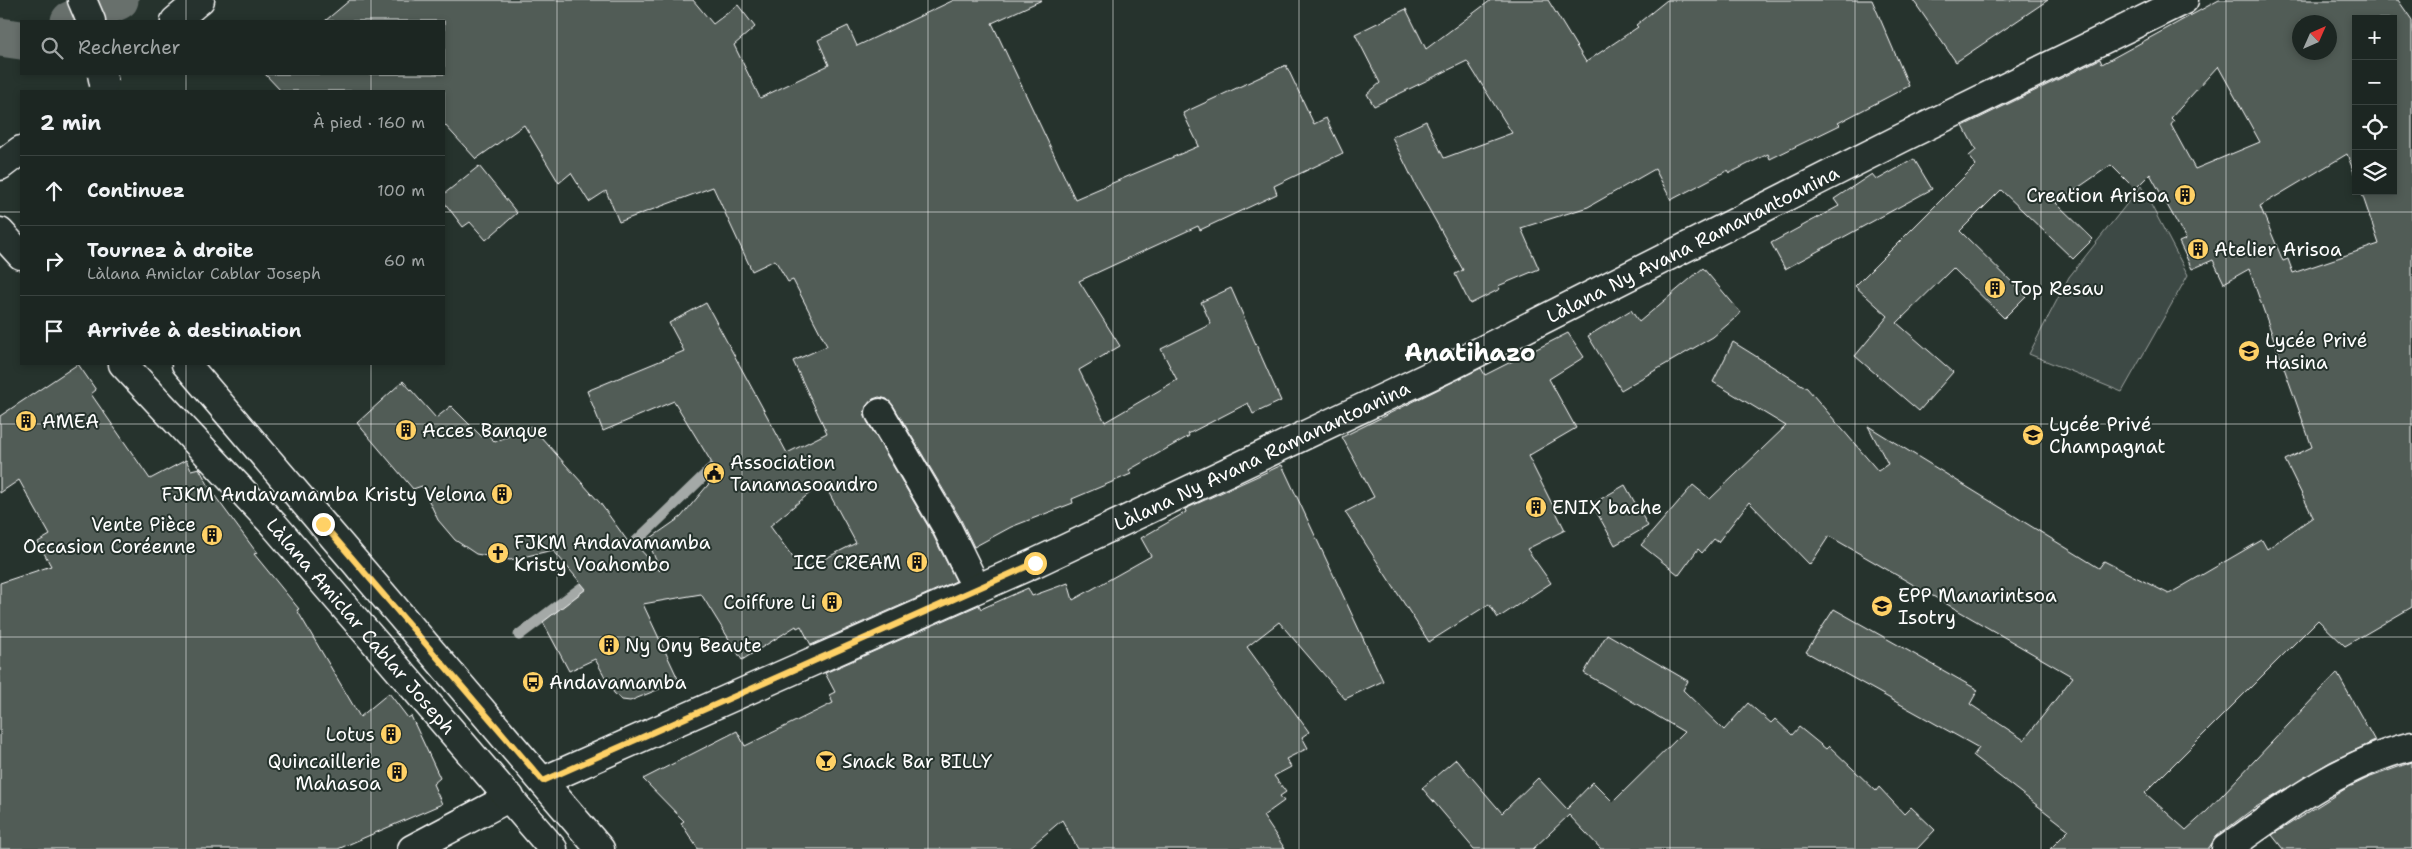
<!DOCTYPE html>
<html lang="fr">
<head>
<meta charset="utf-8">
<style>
	:root { --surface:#1c2622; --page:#29322f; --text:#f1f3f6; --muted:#a0a5a5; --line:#3a4340 }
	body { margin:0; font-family:"Shantell Sans",sans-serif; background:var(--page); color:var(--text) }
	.controls { position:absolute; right:15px; top:15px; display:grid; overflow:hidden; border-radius:0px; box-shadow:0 2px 8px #0003 }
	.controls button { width:45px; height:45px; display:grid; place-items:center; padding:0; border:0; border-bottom:1px solid var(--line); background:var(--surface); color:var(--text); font:25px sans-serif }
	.compass { position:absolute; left:2292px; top:15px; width:45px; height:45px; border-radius:50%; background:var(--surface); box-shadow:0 2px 8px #0003; rotate:45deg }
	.stop { position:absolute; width:15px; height:15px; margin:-11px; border:4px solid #ffd166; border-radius:50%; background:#fff }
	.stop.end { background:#ffd166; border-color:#fff; box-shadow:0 1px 5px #0008 }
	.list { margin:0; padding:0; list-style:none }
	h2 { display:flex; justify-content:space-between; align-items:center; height:65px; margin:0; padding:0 20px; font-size:21px }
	h2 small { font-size:16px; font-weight:400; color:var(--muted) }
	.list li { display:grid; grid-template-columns:32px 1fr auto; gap:15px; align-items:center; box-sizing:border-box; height:70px; padding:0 20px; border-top:1px solid var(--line) }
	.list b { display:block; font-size:19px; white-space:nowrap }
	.list p { margin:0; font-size:16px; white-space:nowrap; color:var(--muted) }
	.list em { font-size:16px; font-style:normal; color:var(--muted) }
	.icon { flex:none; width:28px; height:28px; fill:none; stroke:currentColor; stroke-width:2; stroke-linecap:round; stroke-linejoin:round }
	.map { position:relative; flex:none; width:2412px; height:849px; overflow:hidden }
	.search { position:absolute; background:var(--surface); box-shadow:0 2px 8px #0003; left:20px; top:20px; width:425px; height:55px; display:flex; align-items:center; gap:12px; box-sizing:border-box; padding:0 18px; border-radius:0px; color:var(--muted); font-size:19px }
	.panel { position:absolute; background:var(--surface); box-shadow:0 2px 8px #0003; left:20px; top:90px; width:425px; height:275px; border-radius:0px }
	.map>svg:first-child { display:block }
</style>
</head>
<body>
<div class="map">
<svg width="2412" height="849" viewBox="0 0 2412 849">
	<rect width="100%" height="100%" fill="#26332d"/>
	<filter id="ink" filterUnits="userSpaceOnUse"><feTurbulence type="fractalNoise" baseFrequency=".02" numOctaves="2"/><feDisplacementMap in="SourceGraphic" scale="10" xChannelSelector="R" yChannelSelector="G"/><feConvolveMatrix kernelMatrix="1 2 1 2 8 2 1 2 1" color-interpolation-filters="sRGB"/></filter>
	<g filter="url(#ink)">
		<!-- green -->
		<polygon fill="#3e4944" stroke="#9ea4a2" points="2141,186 2188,275 2122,392 2029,354 2069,277"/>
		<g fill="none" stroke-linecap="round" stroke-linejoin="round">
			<!-- stream -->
			<g stroke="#a4a9a7" stroke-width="11">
				<polyline points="620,557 714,466"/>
				<polyline points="519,635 596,577"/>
			</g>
			<!-- canal -->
			<g stroke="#67706c" stroke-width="39">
				<polyline points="70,21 119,0"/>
				<polyline points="0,37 21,40"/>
			</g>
		</g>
		<!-- building -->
		<g fill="#515c57" stroke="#fff" fill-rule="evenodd">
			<path d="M350,0h343l20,24 25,-19 17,22 -21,18 26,53 69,-33 -11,-25 30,-14 9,20 97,-46h88l-50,23 83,176 124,-53 -16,-33 103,-48 28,59 12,-6 17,35 -69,33 3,8 -77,36 -2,-4 -119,55 41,65 -41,24 26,52 72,-42 -16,-31 50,-25 -10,-22 30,-14 50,113 -28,13 -5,-11 -60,31 1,2 -60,34 2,4 -59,25 1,4 -62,24 -37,20 -14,-29 -67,-113 -6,-6 -8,-2 -6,2 -7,7 -2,8 3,7 65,112 24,48 -145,64 -10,-19 -4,2 -1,-2 -54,34 -41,-66 -58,10 36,77 -49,20 -8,-1 -8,-7 -19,-34 -26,12 -26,-49 43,-33 -33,-39 -43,10 -34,-6 -21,-14 -17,-20 -16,-34 -9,3 -56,-66 46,-42 33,37 15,-12 31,31 5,-3 8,8 36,-16 69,77 34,47 4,-3 22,24 -12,-31 33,-23 37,-44 -44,-72 -71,30 -16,-40 97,-40 -15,-28 37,-20 81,150 40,-20 -34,-72 34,-15 -34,-66 -5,2 -13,-22 -23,11 -39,-84 -94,35 -13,-31 -17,11 -18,-29 -12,10 -35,-58 -48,34 -32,-35v-33h-163l-16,-17h179v-53h-119zM823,482l33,61 -54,27 -32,-44z"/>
			<polygon points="1491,0 1548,0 1586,62 1638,27 1636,25 1667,0 1872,0 1909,86 1838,123 1840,125 1770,159 1768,154 1730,173 1728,170 1671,200 1655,169 1588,207 1521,228 1539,269 1498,286 1500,289 1470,304 1455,274 1463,270 1416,186 1392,137 1426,121 1444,158 1512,133 1467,61 1374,106 1367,94 1380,83 1355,34 1406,9 1426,49"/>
			<polygon points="1913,0 2048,0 1956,62"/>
			<path d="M2219,0h179l14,20v587l-67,39 -27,-26 -173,173 41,37 21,-19 130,-138 38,68 -45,21 -77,47 -36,27 -9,13h-158l19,-19 -96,-74 6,-8 -173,-96 28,-43 144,81 -8,14 54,36 49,-63 -244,-141 -19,29 -61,-63 -31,40 -4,-3 -12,14 -4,-4 -19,26 -38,-30 52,-60 17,14 76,-73 -73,-44 20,-40 74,46 71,83 10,-7 -20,-38 231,142 5,-7 65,33 93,-54 5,9 46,-32 -28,-57 27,-13 -63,-178 -25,14 -11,-23 -21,9 -13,-27 7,-3 -36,-65 -15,15 -24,-24 -55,38 37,36 -20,20 -72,-69 -41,41 66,65 -22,22 -51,-50 -56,55 56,49 -34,39 -64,-55 33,-40 -33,-30 121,-121 -7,-9 7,-6 -13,-24 137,-67 2,5zM2356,19h37v172h-32l18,53 -86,29 -5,-14 -5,2 -23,-55 87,-52 9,24zM2300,22h30v30h-30zM2218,66l42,76 -65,27 -24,-44 3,-4 -3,-3z"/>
			<polygon points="1914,159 1932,189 1785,269 1771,243 1839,206 1834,199 1872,174 1877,180"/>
			<polygon points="479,166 517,213 486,240 470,222 463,227 444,202 444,194"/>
			<polygon points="1703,268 1741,313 1713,337 1621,390 1588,336 1631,310 1639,322"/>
			<polygon points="1568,333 1584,357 1549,379 1576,428 1528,456 1565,530 1527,549 1551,583 1498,618 1489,604 1429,642 1345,512 1374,497 1342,437 1481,368 1485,375"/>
			<polygon points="78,364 96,390 91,394 150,479 186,460 191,470 199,468 212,492 257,553 254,554 299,609 297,610 360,717 389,693 408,718 411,716 440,778 433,784 442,804 338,849 0,849 0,583 51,566 38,542 50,535 19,480 0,493 0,416"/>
			<polygon points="1282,465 1383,681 1345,699 1279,622 1247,647 1309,732 1302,737 1308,748 1286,759 1291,767 1274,776 1286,792 1280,796 1284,801 1263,816 1285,849 1078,849 1062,820 1028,849 698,849 681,823 684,821 643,779 737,731 745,746 833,703 829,695 835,692 825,673 979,605 981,609 1028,588 1032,596 1068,583 1073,600 1151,556 1141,538 1186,512 1185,509"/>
			<polygon points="1625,485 1648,526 1615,545 1592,504"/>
			<polygon points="1607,634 1688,681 1683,690 1724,730 1748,703 1771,723 1775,719 1792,735 1799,727 1826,749 1829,746 1876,791 1879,787 1904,814 1911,807 1935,830 1917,849 1601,849 1569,815 1533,849 1474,849 1422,788 1456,759 1502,813 1538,778 1567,809 1593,782 1613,802 1684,732 1584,673"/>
			<polygon points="2412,762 2412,849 2283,849 2272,835 2345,789 2368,778"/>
		</g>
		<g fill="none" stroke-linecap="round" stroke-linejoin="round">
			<!-- minor casing -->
			<g stroke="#fff" stroke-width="31">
				<g id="minor">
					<polyline points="880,413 946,526 969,573"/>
					<path id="s1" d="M543,781l492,-218 418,-198 449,-227 282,-138"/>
					<polyline points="412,849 510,797"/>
					<path d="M2226,849c59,-42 115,-85 186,-103"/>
				</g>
			</g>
			<!-- major casing -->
			<g stroke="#fff" stroke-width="31">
				<g id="major">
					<polyline points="82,0 91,21"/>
					<polyline points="175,21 200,0"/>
					<polyline points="0,166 21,150"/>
					<polyline points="0,232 21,255"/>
					<path id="s2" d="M123,364l151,161 279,324"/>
					<polyline points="186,364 600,849"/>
				</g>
			</g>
			<!-- minor -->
			<use href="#minor" stroke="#26332d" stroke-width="28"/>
			<!-- major -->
			<use href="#major" stroke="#26332d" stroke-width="28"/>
			<!-- major-bridge casing -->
			<g stroke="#fff" stroke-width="31" stroke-linecap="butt">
				<polyline id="major-bridge" points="102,74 104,84"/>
			</g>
			<!-- major-bridge -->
			<use href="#major-bridge" stroke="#26332d" stroke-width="28"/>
		</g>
	</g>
	<g fill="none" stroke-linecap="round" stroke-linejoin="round" filter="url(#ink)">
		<!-- route -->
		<polyline stroke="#ffd166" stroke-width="6" points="323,524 543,781 1035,563"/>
	</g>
	<!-- grid -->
	<path fill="none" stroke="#fff" stroke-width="1" stroke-opacity="0.55" d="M186,0v21M371,0v21M557,0v849M742,0v849M928,0v849M1113,0v849M1299,0v849M1484,0v849M1670,0v849M1855,0v849M2041,0v849M2226,0v849M186,74v17M371,74v17M0,212h21M444,212h1968M186,364v485M371,364v485M0,424h2412M0,637h2412"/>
	<!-- icons -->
	<defs>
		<g id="building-disc" transform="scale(1.125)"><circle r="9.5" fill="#ffd166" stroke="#26332d"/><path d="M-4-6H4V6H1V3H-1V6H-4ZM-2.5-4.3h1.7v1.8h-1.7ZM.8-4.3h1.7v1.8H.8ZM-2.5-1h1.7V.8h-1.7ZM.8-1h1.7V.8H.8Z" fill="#111"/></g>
		<g id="school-disc" transform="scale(1.125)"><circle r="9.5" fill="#ffd166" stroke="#26332d"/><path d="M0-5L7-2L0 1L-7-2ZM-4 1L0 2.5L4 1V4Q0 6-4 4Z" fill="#111"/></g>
		<g id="civic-disc" transform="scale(1.125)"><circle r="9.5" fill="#ffd166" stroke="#26332d"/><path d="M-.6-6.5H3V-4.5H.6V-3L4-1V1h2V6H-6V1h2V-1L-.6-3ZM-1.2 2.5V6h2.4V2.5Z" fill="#111"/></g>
		<g id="church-disc" transform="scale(1.125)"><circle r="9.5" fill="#ffd166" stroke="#26332d"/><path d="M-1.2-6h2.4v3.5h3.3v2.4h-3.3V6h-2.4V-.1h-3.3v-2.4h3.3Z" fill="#111"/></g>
		<g id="bus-disc" transform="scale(1.125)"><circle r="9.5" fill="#ffd166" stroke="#26332d"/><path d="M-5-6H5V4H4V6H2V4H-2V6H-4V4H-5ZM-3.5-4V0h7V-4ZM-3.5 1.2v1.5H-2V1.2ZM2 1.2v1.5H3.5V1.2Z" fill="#111"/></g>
		<g id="bar-disc" transform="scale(1.125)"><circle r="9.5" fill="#ffd166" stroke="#26332d"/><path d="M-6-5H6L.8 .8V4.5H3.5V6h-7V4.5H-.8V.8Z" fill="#111"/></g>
	</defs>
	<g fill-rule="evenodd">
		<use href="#building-disc" x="2185" y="195"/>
		<use href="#building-disc" x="2198" y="249"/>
		<use href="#building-disc" x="1995" y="288"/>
		<use href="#school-disc" x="2249" y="351"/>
		<use href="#building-disc" x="26" y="421"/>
		<use href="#building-disc" x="406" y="430"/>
		<use href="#school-disc" x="2033" y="435"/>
		<use href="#civic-disc" x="714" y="473"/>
		<use href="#building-disc" x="502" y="494"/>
		<use href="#building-disc" x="1536" y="507"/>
		<use href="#building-disc" x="212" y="535"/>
		<use href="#church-disc" x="498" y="553"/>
		<use href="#building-disc" x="917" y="562"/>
		<use href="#building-disc" x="832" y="602"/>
		<use href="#school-disc" x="1882" y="606"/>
		<use href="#building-disc" x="609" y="645"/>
		<use href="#bus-disc" x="533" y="682"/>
		<use href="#building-disc" x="391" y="734"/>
		<use href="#bar-disc" x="826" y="761"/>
		<use href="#building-disc" x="397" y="772"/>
	</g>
	<g text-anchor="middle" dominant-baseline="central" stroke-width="4" stroke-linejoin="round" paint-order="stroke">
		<!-- poi labels -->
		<g font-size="19" fill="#fff" stroke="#26332d" text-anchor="start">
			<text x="2169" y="195" text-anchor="end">Creation Arisoa</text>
			<text x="2214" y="249">Atelier Arisoa</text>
			<text x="2011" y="288">Top Resau</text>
			<text x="2265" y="340">Lycée Privé<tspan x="2265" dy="22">Hasina</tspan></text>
			<text x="42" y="421">AMEA</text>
			<text x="2049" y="424">Lycée Privé<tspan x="2049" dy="22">Champagnat</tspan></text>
			<text x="422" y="430">Acces Banque</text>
			<text x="730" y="462">Association<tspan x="730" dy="22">Tanamasoandro</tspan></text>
			<text x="486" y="494" text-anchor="end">FJKM Andavamamba Kristy Velona</text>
			<text x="1552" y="507">ENIX bache</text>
			<text x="196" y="524" text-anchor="end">Vente Pièce<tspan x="196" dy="22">Occasion Coréenne</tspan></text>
			<text x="514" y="542">FJKM Andavamamba<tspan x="514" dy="22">Kristy Voahombo</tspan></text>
			<text x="901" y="562" text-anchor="end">ICE CREAM</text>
			<text x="1898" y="595">EPP Manarintsoa<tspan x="1898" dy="22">Isotry</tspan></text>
			<text x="816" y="602" text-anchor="end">Coiffure Li</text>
			<text x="625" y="645">Ny Ony Beaute</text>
			<text x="549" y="682">Andavamamba</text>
			<text x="375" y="734" text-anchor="end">Lotus</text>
			<text x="381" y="761" text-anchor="end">Quincaillerie<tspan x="381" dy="22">Mahasoa</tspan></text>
			<text x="842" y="761">Snack Bar BILLY</text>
		</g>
		<!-- street labels -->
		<g font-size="19" fill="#fff" stroke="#26332d">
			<text stroke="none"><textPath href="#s1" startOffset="1269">Làlana Ny Avana Ramanantoanina</textPath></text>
			<text stroke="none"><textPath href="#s1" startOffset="789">Làlana Ny Avana Ramanantoanina</textPath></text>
			<text stroke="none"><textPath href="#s2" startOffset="354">Làlana Amiclar Cablar Joseph</textPath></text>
		</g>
		<!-- district labels -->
		<g font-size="24" font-weight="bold" fill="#fff" stroke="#26332d">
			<text x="1470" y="353">Anatihazo</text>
		</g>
	</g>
</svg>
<div class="controls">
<button>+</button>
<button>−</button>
<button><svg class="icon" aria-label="locate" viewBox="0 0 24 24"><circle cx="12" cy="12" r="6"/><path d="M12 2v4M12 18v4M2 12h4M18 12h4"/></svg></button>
<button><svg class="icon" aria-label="layers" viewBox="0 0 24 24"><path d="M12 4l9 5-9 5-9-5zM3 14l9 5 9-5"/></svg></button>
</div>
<svg class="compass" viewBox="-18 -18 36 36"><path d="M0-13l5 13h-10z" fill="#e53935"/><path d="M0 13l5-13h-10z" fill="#a0a5a5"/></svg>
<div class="stop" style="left:1035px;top:563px"></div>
<div class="stop end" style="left:323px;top:524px"></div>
<div class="search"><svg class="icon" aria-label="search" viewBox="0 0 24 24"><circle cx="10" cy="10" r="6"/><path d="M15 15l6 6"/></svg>Rechercher</div>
<section class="panel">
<h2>2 min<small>À pied · 160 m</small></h2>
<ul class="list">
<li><svg class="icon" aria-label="ahead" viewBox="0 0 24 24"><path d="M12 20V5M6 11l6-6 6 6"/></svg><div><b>Continuez</b></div><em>100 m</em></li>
<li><svg class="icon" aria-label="right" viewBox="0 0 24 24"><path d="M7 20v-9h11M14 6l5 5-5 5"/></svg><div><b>Tournez à droite</b><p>Làlana Amiclar Cablar Joseph</p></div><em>60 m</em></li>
<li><svg class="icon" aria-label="arrive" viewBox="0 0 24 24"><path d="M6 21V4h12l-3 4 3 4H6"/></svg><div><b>Arrivée à destination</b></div></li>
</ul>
</section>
</div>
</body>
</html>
